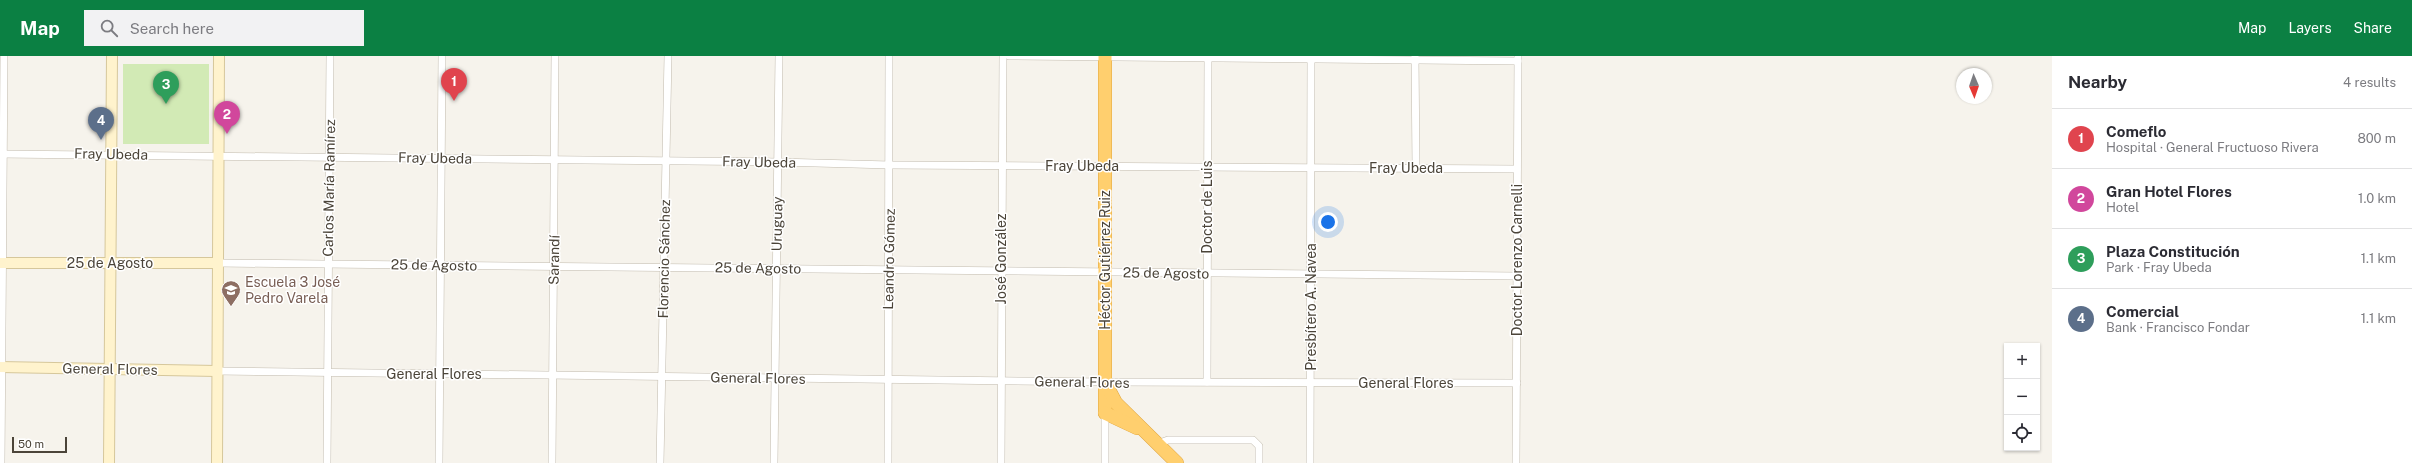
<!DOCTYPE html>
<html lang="en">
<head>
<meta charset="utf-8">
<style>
	:root { --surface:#fff; --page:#f2f2f3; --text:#2b2b33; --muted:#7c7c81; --line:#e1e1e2; --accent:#0b8043 }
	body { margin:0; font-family:"Public Sans",sans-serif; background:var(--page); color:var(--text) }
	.controls { position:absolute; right:12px; bottom:12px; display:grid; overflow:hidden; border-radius:0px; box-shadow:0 1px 3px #0004 }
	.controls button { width:36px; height:36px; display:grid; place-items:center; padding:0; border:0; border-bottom:1px solid var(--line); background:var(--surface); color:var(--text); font:20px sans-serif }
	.compass { position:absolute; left:1956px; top:12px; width:36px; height:36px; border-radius:50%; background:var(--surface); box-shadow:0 1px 3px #0004; rotate:178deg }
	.scale { position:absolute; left:12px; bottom:10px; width:55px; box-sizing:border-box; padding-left:4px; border:2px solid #4b4439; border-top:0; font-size:11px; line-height:14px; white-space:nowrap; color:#4b4439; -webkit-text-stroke:3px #fff; paint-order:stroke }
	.you { position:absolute; left:1328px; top:166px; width:14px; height:14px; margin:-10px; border:3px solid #fff; border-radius:50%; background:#1a73e8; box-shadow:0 0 0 6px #1a73e833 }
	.badge { display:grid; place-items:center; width:26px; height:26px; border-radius:50%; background:var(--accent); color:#fff; font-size:13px; font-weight:700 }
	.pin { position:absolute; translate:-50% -33px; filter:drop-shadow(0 1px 2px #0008) }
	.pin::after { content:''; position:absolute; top:21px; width:14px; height:12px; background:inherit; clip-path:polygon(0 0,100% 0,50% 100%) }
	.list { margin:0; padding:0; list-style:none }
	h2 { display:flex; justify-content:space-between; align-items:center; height:52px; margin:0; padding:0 16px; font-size:17px }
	h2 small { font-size:13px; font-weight:400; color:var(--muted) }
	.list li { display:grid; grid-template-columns:26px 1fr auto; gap:12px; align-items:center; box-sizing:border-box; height:60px; padding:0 16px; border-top:1px solid var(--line) }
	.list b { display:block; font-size:15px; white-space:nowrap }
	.list p { margin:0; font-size:13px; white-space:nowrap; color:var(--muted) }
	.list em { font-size:13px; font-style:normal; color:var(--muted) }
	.icon { flex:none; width:22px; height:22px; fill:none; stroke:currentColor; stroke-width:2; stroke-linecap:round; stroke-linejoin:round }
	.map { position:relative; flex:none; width:2052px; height:407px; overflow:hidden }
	header { display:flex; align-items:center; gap:24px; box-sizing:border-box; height:56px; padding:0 20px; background:var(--accent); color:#fff }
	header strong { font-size:19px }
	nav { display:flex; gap:22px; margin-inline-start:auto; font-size:14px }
	.search { width:280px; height:36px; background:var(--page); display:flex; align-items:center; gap:10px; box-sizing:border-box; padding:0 14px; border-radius:0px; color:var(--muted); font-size:15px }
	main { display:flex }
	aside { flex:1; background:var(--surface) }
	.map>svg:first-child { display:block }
</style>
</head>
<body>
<header>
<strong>Map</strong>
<div class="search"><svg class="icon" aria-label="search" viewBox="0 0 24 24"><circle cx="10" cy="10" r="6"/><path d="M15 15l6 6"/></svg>Search here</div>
<nav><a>Map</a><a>Layers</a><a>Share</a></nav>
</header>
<main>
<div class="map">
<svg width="2052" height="407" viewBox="0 0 2052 407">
	<rect width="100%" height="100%" fill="#f6f3ec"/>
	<!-- green -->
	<rect fill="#d2eab5" x="123" y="8" width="86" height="80"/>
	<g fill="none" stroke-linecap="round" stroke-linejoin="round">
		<!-- street casing -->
		<g stroke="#c2bbae" stroke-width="8">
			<g id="street">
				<polyline points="1009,0 1518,5"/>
				<polyline points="1415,0 1416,112"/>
				<polyline points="0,98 778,106 890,109 1517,113"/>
				<polyline points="218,207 1517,220"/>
				<polyline points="217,315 1106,326 1517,327"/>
				<polyline points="1207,326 1208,0"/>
				<polyline points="1157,388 1168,384 1253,384 1259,390 1259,407"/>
				<polyline points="1,407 4,0"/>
				<polyline points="327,407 330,0"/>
				<polyline points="439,407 442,0"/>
				<polyline points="552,407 555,0"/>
				<polyline points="660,407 668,0"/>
				<polyline points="774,407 779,0"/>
				<polyline points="888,407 889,0"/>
				<polyline points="1001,407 1003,0"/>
				<polyline points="1105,407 1105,357"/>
				<polyline points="1310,407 1311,0"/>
				<polyline points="1516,407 1518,0"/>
			</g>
		</g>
		<!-- secondary casing -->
		<g stroke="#d6c79b" stroke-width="12">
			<g id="secondary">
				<polyline points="0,207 218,207"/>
				<polyline points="0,311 217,315"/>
				<polyline points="109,407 112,0"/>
				<polyline points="217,407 219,0"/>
			</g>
		</g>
		<!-- highway casing -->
		<g stroke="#e0a43c" stroke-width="14">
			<g id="highway">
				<polyline points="1105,0 1105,357"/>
				<polyline points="1107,330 1116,347 1177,407"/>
				<polyline points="1105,357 1137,372"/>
			</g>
		</g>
		<!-- street -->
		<use href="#street" stroke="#fff" stroke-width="7"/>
		<!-- secondary -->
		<use href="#secondary" stroke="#fff3cd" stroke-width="10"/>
		<!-- highway -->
		<use href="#highway" stroke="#ffcf6e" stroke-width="13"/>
	</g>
	<!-- icons -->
	<defs>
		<g id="school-pin" transform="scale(1)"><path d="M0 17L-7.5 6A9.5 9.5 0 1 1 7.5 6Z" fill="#8d6e63" stroke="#fff"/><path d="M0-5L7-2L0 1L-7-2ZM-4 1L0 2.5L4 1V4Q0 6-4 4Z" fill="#fff"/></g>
	</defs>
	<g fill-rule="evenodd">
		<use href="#school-pin" x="231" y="234"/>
	</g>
	<g text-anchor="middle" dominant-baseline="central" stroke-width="3" stroke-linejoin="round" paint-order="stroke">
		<!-- street labels -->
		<g font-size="14" fill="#4b4439" stroke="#fff">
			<text transform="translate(111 98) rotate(1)">Fray Ubeda</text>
			<text transform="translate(435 102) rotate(1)">Fray Ubeda</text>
			<text transform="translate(759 106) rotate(1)">Fray Ubeda</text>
			<text x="1082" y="110">Fray Ubeda</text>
			<text x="1406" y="112">Fray Ubeda</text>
			<text transform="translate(329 132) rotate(-89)">Carlos María Ramírez</text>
			<text transform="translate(1207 151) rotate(-90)">Doctor de Luis</text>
			<text transform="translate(777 168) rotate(-89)">Uruguay</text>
			<text transform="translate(664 203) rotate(-89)">Florencio Sánchez</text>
			<text transform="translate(889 203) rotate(-89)">Leandro Gómez</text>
			<text transform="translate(1001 203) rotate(-90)">José González</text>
			<text transform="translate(554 204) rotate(-89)">Sarandí</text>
			<text transform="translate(1105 204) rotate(-90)">Héctor Gutiérrez Ruiz</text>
			<text transform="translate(1517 204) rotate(-90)">Doctor Lorenzo Carnelli</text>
			<text x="110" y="207">25 de Agosto</text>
			<text transform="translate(434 209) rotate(1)">25 de Agosto</text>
			<text transform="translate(758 212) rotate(1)">25 de Agosto</text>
			<text transform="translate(1166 217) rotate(1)">25 de Agosto</text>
			<text transform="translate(1311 251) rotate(-90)">Presbítero A. Navea</text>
			<text transform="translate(110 313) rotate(1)">General Flores</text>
			<text x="434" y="318">General Flores</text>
			<text transform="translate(758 322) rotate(1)">General Flores</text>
			<text transform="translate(1082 326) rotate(1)">General Flores</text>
			<text x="1406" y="327">General Flores</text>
		</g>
		<!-- education labels -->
		<g font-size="14" fill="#785e54" stroke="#fff" text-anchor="start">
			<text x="245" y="226">Escuela 3 José<tspan x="245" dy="16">Pedro Varela</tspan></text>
		</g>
	</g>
</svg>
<div class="controls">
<button>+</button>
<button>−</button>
<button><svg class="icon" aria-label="locate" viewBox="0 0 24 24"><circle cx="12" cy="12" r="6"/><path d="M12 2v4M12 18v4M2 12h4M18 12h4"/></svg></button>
</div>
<svg class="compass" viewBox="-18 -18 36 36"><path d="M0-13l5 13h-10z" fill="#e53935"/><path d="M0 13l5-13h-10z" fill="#7c7c81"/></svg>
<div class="scale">50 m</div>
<div class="you"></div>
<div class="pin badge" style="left:454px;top:45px;background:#e0444e">1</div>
<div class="pin badge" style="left:227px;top:78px;background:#d1479c">2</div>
<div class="pin badge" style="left:166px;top:48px;background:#2e9e5b">3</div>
<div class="pin badge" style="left:101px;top:84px;background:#5c6f8a">4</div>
</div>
<aside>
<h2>Nearby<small>4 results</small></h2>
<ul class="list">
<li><span class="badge" style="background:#e0444e">1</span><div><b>Comeflo</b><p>Hospital · General Fructuoso Rivera</p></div><em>800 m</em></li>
<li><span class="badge" style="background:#d1479c">2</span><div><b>Gran Hotel Flores</b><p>Hotel</p></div><em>1.0 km</em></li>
<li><span class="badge" style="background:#2e9e5b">3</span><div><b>Plaza Constitución</b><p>Park · Fray Ubeda</p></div><em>1.1 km</em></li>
<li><span class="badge" style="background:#5c6f8a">4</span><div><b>Comercial</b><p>Bank · Francisco Fondar</p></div><em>1.1 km</em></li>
</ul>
</aside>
</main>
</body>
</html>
